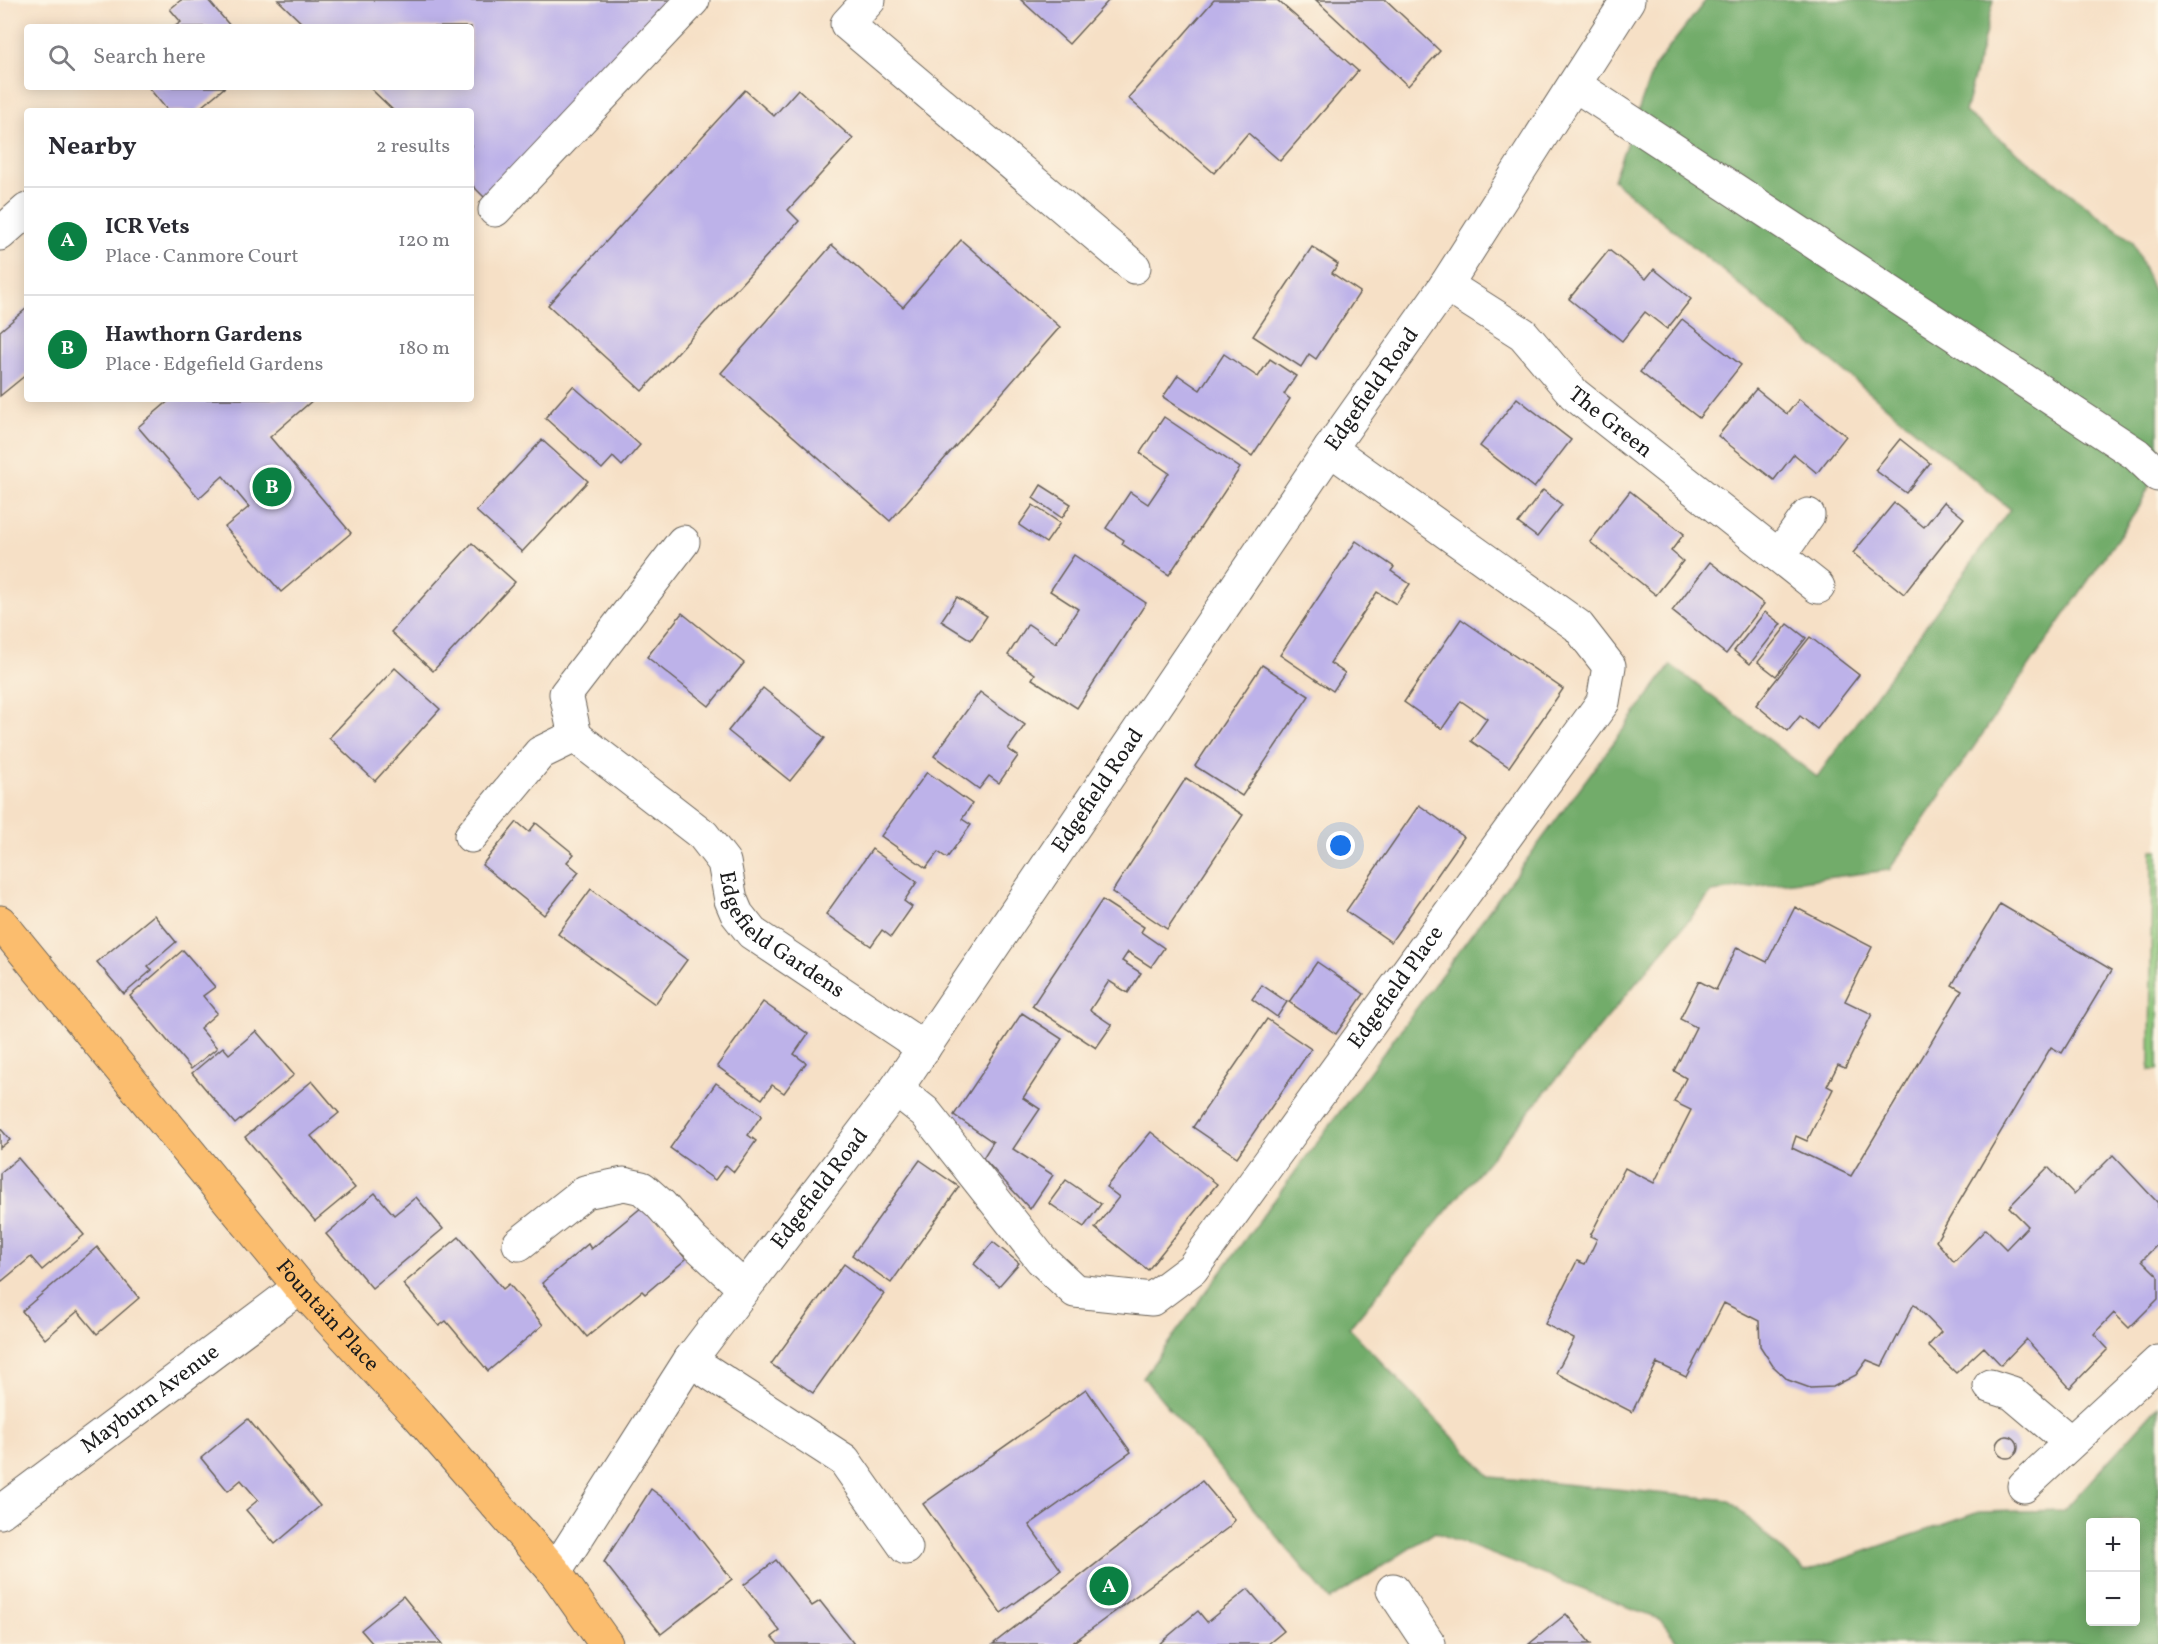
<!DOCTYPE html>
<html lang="en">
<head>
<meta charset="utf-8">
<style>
	:root { --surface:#fff; --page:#f2f2f3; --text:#2b2b33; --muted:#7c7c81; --line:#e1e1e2; --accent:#0b8043 }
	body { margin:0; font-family:Vollkorn,serif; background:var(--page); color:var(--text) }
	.controls { position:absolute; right:18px; bottom:18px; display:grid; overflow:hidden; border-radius:6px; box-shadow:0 3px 15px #0003 }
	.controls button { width:54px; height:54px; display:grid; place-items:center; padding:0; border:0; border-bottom:2px solid var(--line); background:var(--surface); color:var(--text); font:30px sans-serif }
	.you { position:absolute; left:1341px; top:846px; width:21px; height:21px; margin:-15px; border:4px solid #fff; border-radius:50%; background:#1a73e8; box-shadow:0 0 0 9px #1a73e833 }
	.badge { display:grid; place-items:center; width:39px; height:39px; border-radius:50%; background:var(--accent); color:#fff; font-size:20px; font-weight:700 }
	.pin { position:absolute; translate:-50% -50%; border:3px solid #fff; box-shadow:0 2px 6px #0006 }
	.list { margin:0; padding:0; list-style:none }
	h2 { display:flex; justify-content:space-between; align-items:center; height:78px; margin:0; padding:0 24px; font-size:26px }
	h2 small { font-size:20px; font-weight:400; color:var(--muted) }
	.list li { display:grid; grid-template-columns:39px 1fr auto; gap:18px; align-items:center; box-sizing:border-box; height:108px; padding:0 24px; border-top:2px solid var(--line) }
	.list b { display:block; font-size:22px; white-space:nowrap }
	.list p { margin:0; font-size:20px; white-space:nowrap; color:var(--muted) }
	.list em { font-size:20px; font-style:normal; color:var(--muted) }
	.icon { flex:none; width:33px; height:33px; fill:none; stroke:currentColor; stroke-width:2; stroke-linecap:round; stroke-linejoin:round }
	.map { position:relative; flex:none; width:2158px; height:1644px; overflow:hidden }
	.search { position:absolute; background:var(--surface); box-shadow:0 3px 15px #0003; left:24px; top:24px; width:450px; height:66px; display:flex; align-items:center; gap:15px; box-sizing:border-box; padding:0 21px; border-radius:6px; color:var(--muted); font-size:22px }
	.panel { position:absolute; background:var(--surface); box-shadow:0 3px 15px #0003; left:24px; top:108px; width:450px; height:294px; border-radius:6px }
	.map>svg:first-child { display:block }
</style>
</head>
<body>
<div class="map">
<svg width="2158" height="1644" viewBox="0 0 2158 1644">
	<rect width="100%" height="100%" fill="#fcf5e5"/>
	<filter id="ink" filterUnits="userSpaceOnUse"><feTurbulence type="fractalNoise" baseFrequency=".0167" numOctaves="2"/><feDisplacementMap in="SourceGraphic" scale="12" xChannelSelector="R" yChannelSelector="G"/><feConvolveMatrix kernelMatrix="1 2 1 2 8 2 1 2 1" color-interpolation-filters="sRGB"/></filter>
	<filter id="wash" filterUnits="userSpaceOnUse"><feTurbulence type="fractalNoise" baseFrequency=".008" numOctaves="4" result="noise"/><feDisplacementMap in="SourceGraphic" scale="24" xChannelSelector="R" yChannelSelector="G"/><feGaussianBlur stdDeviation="1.35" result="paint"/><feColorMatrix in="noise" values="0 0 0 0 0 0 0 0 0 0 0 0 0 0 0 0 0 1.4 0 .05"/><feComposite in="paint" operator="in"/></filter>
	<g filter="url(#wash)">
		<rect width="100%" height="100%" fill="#f6e0c6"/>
		<!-- green -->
		<polygon fill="#8ec77b" stroke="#55724c" stroke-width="1.5" points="2152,850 2158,850 2158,1070 2150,1070"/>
		<!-- forest -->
		<path fill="#72ac6b" stroke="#476444" stroke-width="1.5" fill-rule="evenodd" d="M1706,0h288l-29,112 168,130 25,60v165l-19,40 -250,363 -177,22 -363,436 142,149 238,23 76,72 174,-60 85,-2 94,-104v238h-479l-18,-24 -226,-88 -105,68 -187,-223 528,-712 146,112 193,-268 -397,-329 41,-113zM2090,1522h46v100h-46z"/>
		<g id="blocks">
			<!-- building -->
			<g fill="#bdb2e9">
				<polygon points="181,0 208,0 231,27 174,27 181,22 170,9"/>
				<polygon points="278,0 678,0 487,200 471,184 471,111 394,111 369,87 471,87 471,27 306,27"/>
				<polygon points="1021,0 1109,0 1069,44"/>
				<polygon points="1214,0 1277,0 1358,71 1280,161 1248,133 1214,173 1128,98"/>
				<polygon points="1316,0 1386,0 1440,51 1408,86"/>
				<polygon points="148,87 225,87 196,111 168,111"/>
				<polygon points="798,89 853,139 788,210 799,221 642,391 548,305 745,90 774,116"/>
				<polygon points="961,240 1060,327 890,521 721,373 832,245 903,307"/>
				<polygon points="1312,247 1338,264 1332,273 1360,292 1316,359 1309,354 1301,367 1253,336"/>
				<polygon points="1609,250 1646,279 1654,269 1691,299 1667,329 1645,312 1622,341 1569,299"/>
				<polygon points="27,308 27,374 0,396 0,331"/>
				<polygon points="1682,319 1741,365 1699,418 1640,372"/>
				<polygon points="1224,354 1258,377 1270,359 1296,376 1284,394 1290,399 1252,456 1163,397 1178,375 1200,390"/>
				<polygon points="573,386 640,445 622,466 613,457 602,469 545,418"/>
				<polygon points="1756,389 1787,414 1799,399 1846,436 1817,473 1794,454 1774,480 1718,436"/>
				<polygon points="1517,398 1571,440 1534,488 1480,446"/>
				<polygon points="171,399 314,399 270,437 351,533 281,592 225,527 249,507 223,476 199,498 138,427"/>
				<polygon points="1164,417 1240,468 1169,575 1122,544 1124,540 1106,528 1130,492 1148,504 1169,473 1140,453"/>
				<polygon points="1900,439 1930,463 1906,493 1875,470"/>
				<polygon points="542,440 588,481 522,552 476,511"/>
				<polygon points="1041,485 1071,504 1062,518 1033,498"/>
				<polygon points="1543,490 1562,505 1537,537 1518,523"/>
				<polygon points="1630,491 1684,534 1671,551 1683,561 1656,595 1590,542"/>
				<polygon points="1944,502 1964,518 1904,594 1853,553 1894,503 1924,527"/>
				<polygon points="1033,505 1060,523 1046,543 1019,525"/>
				<polygon points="1356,541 1394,567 1391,571 1410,584 1396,604 1377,592 1330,663 1345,673 1333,691 1280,655"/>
				<polygon points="472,543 515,582 433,671 391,632"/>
				<polygon points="1074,555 1146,603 1077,708 1032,679 1035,674 1008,655 1028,624 1056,643 1078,609 1050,591"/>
				<polygon points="1710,562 1764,604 1726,654 1672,611"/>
				<polygon points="957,597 987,616 971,640 941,621"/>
				<polygon points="1765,612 1781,624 1750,664 1734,651"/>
				<polygon points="682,613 744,663 709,706 647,657"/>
				<polygon points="1461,619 1563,689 1509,767 1471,741 1487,719 1461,701 1442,729 1404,702"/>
				<polygon points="1788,624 1806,638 1776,676 1758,662"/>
				<polygon points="1810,637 1859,675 1817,729 1800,716 1788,731 1756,705"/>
				<polygon points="1262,665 1309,696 1242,796 1195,766"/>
				<polygon points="395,668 440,709 375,781 329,738"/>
				<polygon points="763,688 825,738 790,781 728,731"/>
				<polygon points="980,692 1025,725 1008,749 1018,756 999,783 989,776 979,789 934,756"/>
				<polygon points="927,772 972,804 962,819 971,825 947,858 938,852 926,868 881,836"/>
				<polygon points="1186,778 1243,815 1167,929 1112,892"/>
				<polygon points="1419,805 1464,837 1391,942 1346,911"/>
				<polygon points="517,822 529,832 536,823 574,854 567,862 579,872 544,915 482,865"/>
				<polygon points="872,849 917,882 904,901 912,907 891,937 882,930 871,946 826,914"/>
				<polygon points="591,889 687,960 655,1004 558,934"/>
				<polygon points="1102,900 1144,927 1141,932 1164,948 1151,967 1128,952 1122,961 1141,973 1128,993 1109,981 1090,1010 1112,1025 1096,1048 1032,1006"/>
				<polygon points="2000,904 2112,970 2062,1053 2051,1047 1936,1241 1954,1262 1986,1229 2006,1249 2028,1226 2009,1207 2048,1167 2074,1194 2113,1155 2158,1203 2158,1244 2142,1260 2158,1276 2158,1299 2129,1328 2114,1313 2094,1334 2108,1349 2070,1388 2026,1339 2001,1365 1984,1347 1956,1373 1928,1346 1941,1332 1914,1304 1882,1366 1867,1360 1856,1375 1833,1387 1810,1388 1788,1380 1773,1366 1760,1346 1759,1321 1724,1303 1686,1377 1657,1363 1632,1412 1556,1373 1574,1339 1545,1324 1577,1261 1585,1264 1597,1239 1590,1236 1625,1168 1654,1183 1691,1110 1674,1102 1686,1078 1674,1071 1696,1027 1680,1019 1699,981 1716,990 1737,947 1767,962 1795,907 1872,947 1845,1001 1872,1014 1845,1068 1838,1065 1827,1086 1833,1089 1807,1141 1796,1136 1792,1148 1851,1176 1962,991 1952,985"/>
				<polygon points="154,915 176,942 148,966 152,970 124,994 97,962"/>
				<polygon points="183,950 215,987 203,996 217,1013 200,1028 217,1048 191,1069 130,996"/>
				<polygon points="1317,962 1364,994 1336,1034 1289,1002"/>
				<polygon points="1262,985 1287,1002 1277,1017 1252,999"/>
				<polygon points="763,1002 808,1034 794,1054 806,1063 784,1093 772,1085 762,1099 717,1066"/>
				<polygon points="1022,1013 1062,1039 1023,1098 1040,1109 1013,1149 1053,1175 1030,1209 983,1158 993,1142 954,1115"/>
				<polygon points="1267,1019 1311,1049 1237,1157 1193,1127"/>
				<polygon points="256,1031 294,1075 235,1124 192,1073 223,1047 229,1054"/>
				<polygon points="312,1081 339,1113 311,1136 355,1188 315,1221 245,1137"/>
				<polygon points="716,1083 762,1115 748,1135 756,1141 734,1172 726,1165 715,1180 670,1148"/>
				<polygon points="0,1128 10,1140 0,1148"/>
				<polygon points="1151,1132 1217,1184 1148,1270 1095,1228 1119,1197 1106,1187"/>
				<polygon points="18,1158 84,1235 42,1270 31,1257 2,1281 0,1279 0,1173"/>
				<polygon points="920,1160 959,1187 891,1283 852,1255"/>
				<polygon points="1066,1180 1101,1204 1084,1227 1049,1203"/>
				<polygon points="375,1193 394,1215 416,1197 443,1229 372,1288 326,1234"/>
				<polygon points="642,1207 686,1259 645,1294 642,1291 587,1337 542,1283 588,1244 591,1249"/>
				<polygon points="459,1237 503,1289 509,1284 543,1325 488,1371 446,1321 439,1326 403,1284"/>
				<polygon points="993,1242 1019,1263 999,1286 974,1264"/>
				<polygon points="97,1247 139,1298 97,1334 78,1311 45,1339 22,1311"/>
				<polygon points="844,1264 884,1294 813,1393 771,1364"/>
				<polygon points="1086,1389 1131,1452 1029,1525 1061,1570 1001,1613 923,1504"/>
				<polygon points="248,1419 320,1506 275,1544 246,1510 258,1500 241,1480 228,1491 201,1458"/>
				<circle cx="2007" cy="1447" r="11"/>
				<polygon points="1202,1481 1235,1520 1229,1527 1071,1644 993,1644"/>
				<polygon points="651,1489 675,1507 732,1579 661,1634 604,1562"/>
				<polygon points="776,1560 812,1606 820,1601 854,1644 778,1644 772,1637 780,1631 744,1585"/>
				<polygon points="1248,1589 1284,1631 1268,1644 1159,1644 1198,1611 1207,1622"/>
				<polygon points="403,1596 442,1644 373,1644 361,1630"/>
				<polygon points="1566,1614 1591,1644 1529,1644"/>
			</g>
		</g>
	</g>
	<g filter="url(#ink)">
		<use href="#blocks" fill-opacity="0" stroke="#686158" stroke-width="1.5"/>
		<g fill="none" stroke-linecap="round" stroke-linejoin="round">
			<!-- minor casing -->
			<g stroke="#686158" stroke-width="35">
				<g id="minor">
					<polyline points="869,0 847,24 1134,267"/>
					<polyline points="1575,85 2136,454 2158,475"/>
					<polyline points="495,210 693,0"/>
					<polyline points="0,234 27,210"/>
					<path id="s1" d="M1446,285l77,49 51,60 244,193"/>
					<polyline points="1779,556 1808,515"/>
					<path id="s2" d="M575,736l128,99 21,27 7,38 6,14 15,19 172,115"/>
					<polyline points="471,836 540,753 575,736 566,694 683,542"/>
					<path id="s3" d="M896,1089l29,23 116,147 34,32 77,8 40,-30 411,-567 6,-36 -31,-40 -248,-177"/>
					<polyline points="519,1244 585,1192 624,1184 642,1188 660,1204 692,1240 744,1288"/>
					<polyline points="690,1360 844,1460 906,1548"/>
					<polyline points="1990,1386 2012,1393 2070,1442"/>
					<polyline points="2024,1486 2158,1362"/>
					<path id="s4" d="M0,1512l300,-225"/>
					<path id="s5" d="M555,1572l135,-212 206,-271 434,-640 116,-164 182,-285"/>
					<polyline points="1393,1590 1429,1644"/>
				</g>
			</g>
			<!-- major casing -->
			<g stroke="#686158" stroke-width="35">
				<g id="major">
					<path id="s6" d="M0,922l300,365 119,129 136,156 51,72"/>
				</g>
			</g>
			<!-- minor -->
			<use href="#minor" stroke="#fff" stroke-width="33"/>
			<!-- major -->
			<use href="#major" stroke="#fbbd6e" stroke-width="33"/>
		</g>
	</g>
	<g text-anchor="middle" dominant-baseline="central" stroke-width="5" stroke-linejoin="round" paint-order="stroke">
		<!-- street labels -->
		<g font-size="22" fill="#1c1c1c" stroke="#fcf5e5">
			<text stroke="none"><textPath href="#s5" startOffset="1438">Edgefield Road</textPath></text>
			<text stroke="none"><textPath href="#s1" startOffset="216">The Green</textPath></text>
			<text stroke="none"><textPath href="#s5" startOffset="952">Edgefield Road</textPath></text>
			<text stroke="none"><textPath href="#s2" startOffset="294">Edgefield Gardens</textPath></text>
			<text stroke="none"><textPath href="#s3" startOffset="746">Edgefield Place</textPath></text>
			<text stroke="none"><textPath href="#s5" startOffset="466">Edgefield Road</textPath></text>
			<text stroke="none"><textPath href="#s6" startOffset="512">Fountain Place</textPath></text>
			<text stroke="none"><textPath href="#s4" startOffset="188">Mayburn Avenue</textPath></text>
		</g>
	</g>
</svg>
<div class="controls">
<button>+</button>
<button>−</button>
</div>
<div class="you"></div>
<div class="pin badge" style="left:1109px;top:1586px">A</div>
<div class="pin badge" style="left:272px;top:487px">B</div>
<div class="search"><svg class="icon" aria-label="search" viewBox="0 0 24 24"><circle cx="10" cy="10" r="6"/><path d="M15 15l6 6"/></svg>Search here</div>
<section class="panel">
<h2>Nearby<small>2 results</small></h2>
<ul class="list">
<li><span class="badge">A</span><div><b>ICR Vets</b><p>Place · Canmore Court</p></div><em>120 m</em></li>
<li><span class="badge">B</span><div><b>Hawthorn Gardens</b><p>Place · Edgefield Gardens</p></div><em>180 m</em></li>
</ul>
</section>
</div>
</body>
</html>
